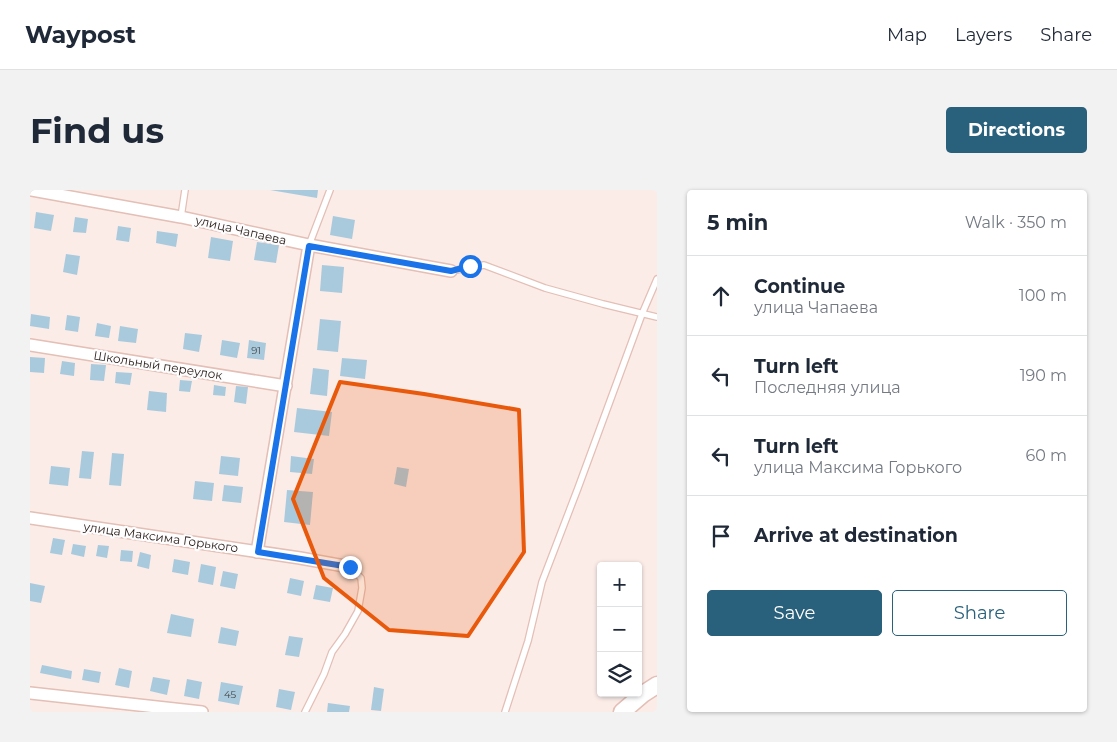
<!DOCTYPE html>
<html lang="en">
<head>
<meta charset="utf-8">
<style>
	:root { --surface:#fff; --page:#f2f2f3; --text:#1f2937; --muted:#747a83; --line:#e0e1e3; --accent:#29607b }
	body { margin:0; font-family:Montserrat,sans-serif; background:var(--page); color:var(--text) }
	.controls { position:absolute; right:15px; bottom:15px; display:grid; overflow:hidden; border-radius:5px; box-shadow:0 1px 4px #0004 }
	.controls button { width:45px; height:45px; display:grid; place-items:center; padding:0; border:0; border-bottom:1px solid var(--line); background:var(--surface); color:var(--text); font:25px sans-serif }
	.stop { position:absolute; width:15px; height:15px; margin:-11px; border:4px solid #1a73e8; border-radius:50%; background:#fff }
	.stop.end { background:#1a73e8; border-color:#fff; box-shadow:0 1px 5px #0008 }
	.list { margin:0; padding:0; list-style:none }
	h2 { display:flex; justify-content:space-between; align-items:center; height:65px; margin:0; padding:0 20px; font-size:21px }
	h2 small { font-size:16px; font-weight:400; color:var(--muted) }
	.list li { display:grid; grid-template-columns:32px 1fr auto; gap:15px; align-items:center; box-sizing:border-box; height:80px; padding:0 20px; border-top:1px solid var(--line) }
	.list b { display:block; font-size:19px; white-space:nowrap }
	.list p { margin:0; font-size:16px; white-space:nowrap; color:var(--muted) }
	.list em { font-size:16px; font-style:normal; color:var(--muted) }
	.actions { display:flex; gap:10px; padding:15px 20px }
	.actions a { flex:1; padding:11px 0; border:1px solid var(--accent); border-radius:5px; text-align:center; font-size:18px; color:var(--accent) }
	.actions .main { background:var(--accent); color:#fff }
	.icon { flex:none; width:28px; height:28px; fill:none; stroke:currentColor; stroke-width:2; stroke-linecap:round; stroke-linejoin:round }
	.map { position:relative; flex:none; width:627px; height:522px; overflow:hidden; border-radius:5px }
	header { display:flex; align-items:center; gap:30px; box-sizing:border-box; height:70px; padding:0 25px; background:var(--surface); border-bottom:1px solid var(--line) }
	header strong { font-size:24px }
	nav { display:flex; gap:28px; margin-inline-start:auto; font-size:18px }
	.intro { display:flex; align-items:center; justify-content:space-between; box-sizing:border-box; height:120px; padding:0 30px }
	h1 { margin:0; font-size:35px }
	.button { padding:12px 22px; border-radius:5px; background:var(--accent); color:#fff; font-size:18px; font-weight:700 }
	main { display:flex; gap:30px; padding:0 30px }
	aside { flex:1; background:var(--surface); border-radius:5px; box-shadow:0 1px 4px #0004 }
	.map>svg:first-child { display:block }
</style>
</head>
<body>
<header>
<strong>Waypost</strong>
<nav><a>Map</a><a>Layers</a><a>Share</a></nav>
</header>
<div class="intro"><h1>Find us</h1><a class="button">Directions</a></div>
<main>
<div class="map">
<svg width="627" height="522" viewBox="0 0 627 522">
	<rect width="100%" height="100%" fill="#fbece8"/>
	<!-- building -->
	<g fill="#a9cadc">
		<polygon points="240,0 288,0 287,8"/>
		<polygon points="6,22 24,25 21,41 4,38"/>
		<polygon points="303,26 325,30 322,49 300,45"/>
		<polygon points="45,27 58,29 56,43 43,42"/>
		<polygon points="88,36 101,38 99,52 86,50"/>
		<polygon points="127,41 148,44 146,57 126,53"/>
		<polygon points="181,47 203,51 200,71 178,68"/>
		<polygon points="227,52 249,55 246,73 224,70"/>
		<polygon points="36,64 50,66 47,85 33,82"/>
		<polygon points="292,75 314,77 312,103 290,101"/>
		<polygon points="1,124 20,127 19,139 0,136"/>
		<polygon points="37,125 50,127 48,142 35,140"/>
		<polygon points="290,129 311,131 308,162 287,160"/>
		<polygon points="67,133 81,136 79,148 65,146"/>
		<polygon points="90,136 108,139 106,153 88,151"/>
		<polygon points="155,143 172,145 169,162 153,159"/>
		<polygon points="192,150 210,153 207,168 190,165"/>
		<polygon points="219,150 236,153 234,170 217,168"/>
		<polygon points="0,167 15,168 14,183 0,182"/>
		<polygon points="312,168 337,170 335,189 310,186"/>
		<polygon points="32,171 45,173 44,186 30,184"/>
		<polygon points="61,174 76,175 74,191 60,190"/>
		<polygon points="283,178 299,180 297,206 280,204"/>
		<polygon points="86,182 102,183 100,195 85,193"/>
		<polygon points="150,190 162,191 160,202 149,201"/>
		<polygon points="184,195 196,197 195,206 183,205"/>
		<polygon points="206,196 218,197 216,214 204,212"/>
		<polygon points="119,201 137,203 136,222 117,220"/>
		<polygon points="267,218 302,222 299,246 264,242"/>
		<polygon points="52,261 64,262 61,289 49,288"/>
		<polygon points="82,263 94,264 91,296 79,295"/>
		<polygon points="191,266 210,268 208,286 189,284"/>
		<polygon points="261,266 284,269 282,284 260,282"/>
		<polygon points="21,276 40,278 38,296 19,294"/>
		<polygon points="367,277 379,279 376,297 364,294"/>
		<polygon points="165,291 184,293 182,311 163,309"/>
		<polygon points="194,295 213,297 211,313 192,311"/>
		<polygon points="257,300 283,302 280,335 254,332"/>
		<polygon points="23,348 35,350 32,365 20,363"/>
		<polygon points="43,354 56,356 54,367 41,364"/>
		<polygon points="68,355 79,356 77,368 66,366"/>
		<polygon points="91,360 103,361 102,372 90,371"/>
		<polygon points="110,362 121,365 119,379 107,376"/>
		<polygon points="144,369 160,372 158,385 142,382"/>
		<polygon points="171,374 186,377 183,395 168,392"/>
		<polygon points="193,381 208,384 205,399 190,396"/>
		<polygon points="260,388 274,391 271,406 257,403"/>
		<polygon points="0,393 15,396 11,413 0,411"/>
		<polygon points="286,395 303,398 300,412 283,409"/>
		<polygon points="141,424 164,429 161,447 137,443"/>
		<polygon points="191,437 209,441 206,456 188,453"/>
		<polygon points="259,446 273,448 269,467 255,465"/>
		<polygon points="12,475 42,481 41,489 10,483"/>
		<polygon points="89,478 102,481 99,498 85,495"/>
		<polygon points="54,479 71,482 69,493 52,490"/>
		<polygon points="123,487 140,490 137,505 120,501"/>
		<polygon points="157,489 172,492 169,509 154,506"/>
		<polygon points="191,492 213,496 209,515 188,511"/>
		<polygon points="344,497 354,499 351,521 341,520"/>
		<polygon points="249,499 265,502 261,520 246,517"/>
		<polygon points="298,513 320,516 319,522 297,522"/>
	</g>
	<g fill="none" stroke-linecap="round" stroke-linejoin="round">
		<!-- lane casing -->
		<g stroke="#e3bfb6" stroke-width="8">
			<g id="lane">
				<polyline points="151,27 155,0"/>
				<polyline points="279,55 300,0"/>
				<polyline points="421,81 454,75 515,98 573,114 627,127"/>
				<polyline points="275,522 294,484 302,462 315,444 328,421 332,398 331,388 320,377"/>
				<polyline points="475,522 498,451 512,392 548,298 612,124 627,89"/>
			</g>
		</g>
		<!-- street casing -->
		<g stroke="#e3bfb6" stroke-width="14">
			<g id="street">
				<polyline points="2,0 151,27 279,55 421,81"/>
				<polyline points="0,155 256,196"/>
				<polyline points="0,328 270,368 320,377"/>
				<polyline points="227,362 279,55"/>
				<polyline points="0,503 172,522"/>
			</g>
		</g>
		<!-- secondary casing -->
		<g stroke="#e3bfb6" stroke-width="19">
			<polyline id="secondary" points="592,522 613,504 627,495"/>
		</g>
		<!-- lane -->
		<use href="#lane" stroke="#fff" stroke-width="5.5"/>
		<!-- street -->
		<use href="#street" stroke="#fff" stroke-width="11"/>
		<!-- secondary -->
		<use href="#secondary" stroke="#fff" stroke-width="16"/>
	</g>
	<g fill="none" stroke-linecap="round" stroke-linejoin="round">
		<!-- route -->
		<polyline stroke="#1a73e8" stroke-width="6" points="320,377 228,362 279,56 421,81 440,76"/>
	</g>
	<!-- marked area -->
	<path fill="#e8590c" fill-opacity="0.2" stroke="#e8590c" stroke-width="4" stroke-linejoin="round" d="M310,192l84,12 95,16 5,142 -56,84 -79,-6 -65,-52 -31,-79z"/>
	<g text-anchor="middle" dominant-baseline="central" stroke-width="4.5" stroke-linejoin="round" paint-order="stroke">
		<!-- number labels -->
		<g font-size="10" fill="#444446">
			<text x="226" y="160">91</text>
			<text x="200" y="504">45</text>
		</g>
		<!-- street labels -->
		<g font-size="12" fill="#231714" stroke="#fdfdfd">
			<text transform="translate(211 40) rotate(13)">улица Чапаева</text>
			<text transform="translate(128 175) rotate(9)">Школьный переулок</text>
			<text transform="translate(131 347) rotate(8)">улица Максима Горького</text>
		</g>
	</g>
</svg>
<div class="controls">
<button>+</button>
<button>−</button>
<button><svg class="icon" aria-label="layers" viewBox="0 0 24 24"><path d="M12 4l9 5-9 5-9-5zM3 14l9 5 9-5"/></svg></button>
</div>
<div class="stop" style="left:440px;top:76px"></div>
<div class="stop end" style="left:320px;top:377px"></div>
</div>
<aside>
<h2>5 min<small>Walk · 350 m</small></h2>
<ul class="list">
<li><svg class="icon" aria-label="ahead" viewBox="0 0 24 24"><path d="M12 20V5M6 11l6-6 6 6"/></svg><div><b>Continue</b><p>улица Чапаева</p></div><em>100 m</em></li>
<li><svg class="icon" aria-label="left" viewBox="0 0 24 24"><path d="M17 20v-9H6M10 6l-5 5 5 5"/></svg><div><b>Turn left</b><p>Последняя улица</p></div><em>190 m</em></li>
<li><svg class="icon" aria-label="left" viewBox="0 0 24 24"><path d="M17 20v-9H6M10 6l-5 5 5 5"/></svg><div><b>Turn left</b><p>улица Максима Горького</p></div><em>60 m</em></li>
<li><svg class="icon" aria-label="arrive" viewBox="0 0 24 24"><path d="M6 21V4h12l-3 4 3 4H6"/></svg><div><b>Arrive at destination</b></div></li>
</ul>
<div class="actions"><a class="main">Save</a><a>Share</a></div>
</aside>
</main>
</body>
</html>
